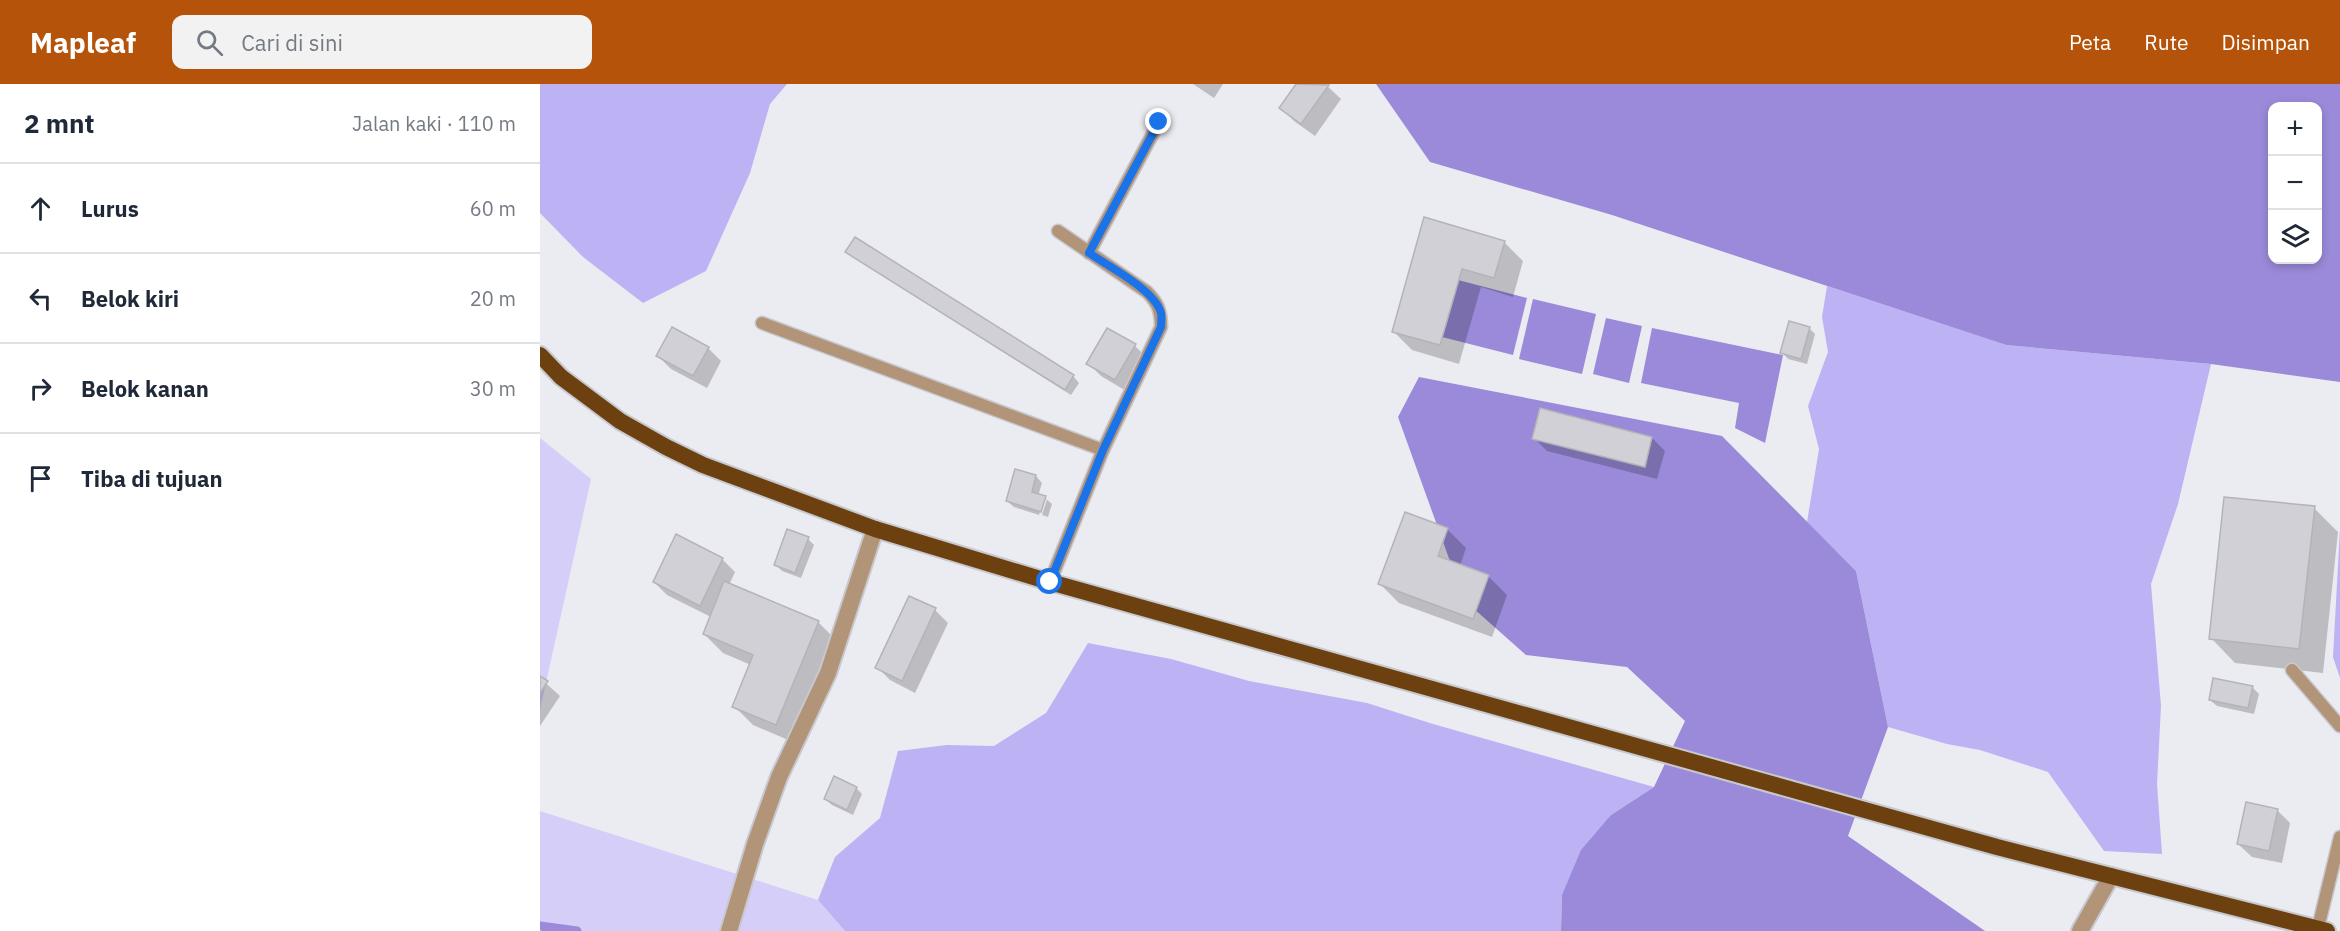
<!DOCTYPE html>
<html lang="id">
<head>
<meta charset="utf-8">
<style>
	:root { --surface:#fff; --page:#f2f2f3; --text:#1f2937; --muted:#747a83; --line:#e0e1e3; --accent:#b45309 }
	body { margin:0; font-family:"IBM Plex Sans",sans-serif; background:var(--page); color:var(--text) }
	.controls { position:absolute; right:18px; top:18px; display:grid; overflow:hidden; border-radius:12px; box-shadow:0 3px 9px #0003 }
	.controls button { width:54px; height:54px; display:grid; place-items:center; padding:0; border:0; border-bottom:2px solid var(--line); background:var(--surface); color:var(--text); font:30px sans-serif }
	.stop { position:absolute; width:18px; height:18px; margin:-14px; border:4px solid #1a73e8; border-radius:50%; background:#fff }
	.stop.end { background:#1a73e8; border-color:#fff; box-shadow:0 2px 6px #0008 }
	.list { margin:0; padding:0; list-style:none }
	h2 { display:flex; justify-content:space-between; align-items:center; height:78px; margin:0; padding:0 24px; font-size:26px }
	h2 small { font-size:20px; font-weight:400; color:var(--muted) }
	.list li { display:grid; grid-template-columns:39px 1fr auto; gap:18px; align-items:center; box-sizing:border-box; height:90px; padding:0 24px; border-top:2px solid var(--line) }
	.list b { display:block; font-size:22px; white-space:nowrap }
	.list em { font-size:20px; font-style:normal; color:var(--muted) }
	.icon { flex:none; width:33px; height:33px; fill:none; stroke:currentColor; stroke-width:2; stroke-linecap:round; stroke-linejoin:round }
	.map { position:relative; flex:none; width:1800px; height:847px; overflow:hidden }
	header { display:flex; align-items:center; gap:36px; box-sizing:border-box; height:84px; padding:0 30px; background:var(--accent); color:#fff }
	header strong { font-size:28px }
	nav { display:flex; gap:33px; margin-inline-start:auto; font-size:21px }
	.search { width:420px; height:54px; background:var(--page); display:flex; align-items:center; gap:15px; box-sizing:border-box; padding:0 21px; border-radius:12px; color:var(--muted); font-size:22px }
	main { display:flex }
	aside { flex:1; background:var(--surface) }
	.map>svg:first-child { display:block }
</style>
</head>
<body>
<header>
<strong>Mapleaf</strong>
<div class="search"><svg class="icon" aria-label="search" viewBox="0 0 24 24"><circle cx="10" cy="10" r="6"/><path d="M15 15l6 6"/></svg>Cari di sini</div>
<nav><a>Peta</a><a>Rute</a><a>Disimpan</a></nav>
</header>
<main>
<aside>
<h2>2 mnt<small>Jalan kaki · 110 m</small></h2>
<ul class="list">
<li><svg class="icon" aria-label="ahead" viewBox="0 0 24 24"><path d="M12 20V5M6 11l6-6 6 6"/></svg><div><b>Lurus</b></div><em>60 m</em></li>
<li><svg class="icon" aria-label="left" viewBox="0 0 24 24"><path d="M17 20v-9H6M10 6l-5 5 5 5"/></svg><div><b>Belok kiri</b></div><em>20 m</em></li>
<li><svg class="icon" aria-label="right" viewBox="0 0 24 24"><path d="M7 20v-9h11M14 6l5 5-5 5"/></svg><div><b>Belok kanan</b></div><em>30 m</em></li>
<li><svg class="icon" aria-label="arrive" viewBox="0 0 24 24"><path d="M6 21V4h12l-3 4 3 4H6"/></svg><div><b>Tiba di tujuan</b></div></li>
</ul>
</aside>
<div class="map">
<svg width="1800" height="847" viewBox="0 0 1800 847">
	<rect width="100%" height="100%" fill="#ebebf2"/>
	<!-- green -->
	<g fill="#d5cef9">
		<polygon points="0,354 51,395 0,626"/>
		<polygon points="0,727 278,816 305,847 0,847"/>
	</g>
	<!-- forest -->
	<g fill="#bdb2f4">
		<polygon points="0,0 247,0 230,20 210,89 166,187 103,219 43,173 0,129"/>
		<polygon points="1287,202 1466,261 1671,280 1638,420 1611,500 1621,622 1617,700 1622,770 1564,767 1508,688 1440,666 1407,660 1348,643 1316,487 1267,438 1279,365 1268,322 1288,268 1282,233"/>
		<polygon points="1800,445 1800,594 1793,573"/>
		<polygon points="548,559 631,575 709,597 827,619 893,640 1114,703 1071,731 1022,811 1021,847 305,847 278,816 295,773 340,734 358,667 407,661 454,662 506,629"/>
	</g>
	<!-- water -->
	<g fill="#9a8ad9" fill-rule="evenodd">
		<path d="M836,0h964v298l-129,-18 -205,-19 -394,-130 -182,-53zM1732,22h46v154h-46z"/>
		<polygon points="918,196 987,214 973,271 902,253"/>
		<polygon points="993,215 1056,230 1042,290 979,275"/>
		<polygon points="1066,234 1102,242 1089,299 1053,290"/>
		<polygon points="1112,244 1243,271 1225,359 1195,344 1199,319 1101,299"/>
		<polygon points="879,293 1182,352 1316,487 1348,643 1308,752 1445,847 1021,847 1022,811 1041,766 1071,731 1114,703 1145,637 1087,583 986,571 924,516 858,333"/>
	</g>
	<!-- shadow -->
	<g fill="#0003">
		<polygon points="653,0 683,0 674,14"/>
		<polygon points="758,0 785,0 801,15 775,52 754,37 741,24"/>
		<polygon points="885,135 964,158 983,177 973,213 941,203 919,280 872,266 853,247"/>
		<polygon points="307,168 533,292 539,299 531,311 314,174"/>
		<polygon points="1269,244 1275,250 1267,280 1248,275 1242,268"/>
		<polygon points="595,262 608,275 588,308 561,292 548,279"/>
		<polygon points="168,264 181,277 167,304 131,285 118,272"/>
		<polygon points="994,354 1112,354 1125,367 1117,395 1007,367"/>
		<polygon points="496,392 502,399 498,412 505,414 512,420 508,433 502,431 507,415 504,415 499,431 474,423 467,417"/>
		<polygon points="1774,424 1798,448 1783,589 1695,579 1671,554"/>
		<polygon points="907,445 926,464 920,482 948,492 967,511 952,553 859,519 840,500"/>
		<polygon points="268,455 274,461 261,494 242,487 235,480"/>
		<polygon points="182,475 195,488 189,501 278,538 297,557 255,659 213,641 194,622 211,581 183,569 164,550 171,533 127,511 114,498"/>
		<polygon points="369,514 395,526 408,539 375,609 350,596 337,583"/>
		<polygon points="0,594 20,612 0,642"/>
		<polygon points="1712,603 1719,610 1714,630 1677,622 1670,616"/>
		<polygon points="316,704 322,710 313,731 292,721 285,715"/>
		<polygon points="1737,726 1750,739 1742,779 1712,773 1698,760"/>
	</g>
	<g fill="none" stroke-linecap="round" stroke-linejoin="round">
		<!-- stream -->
		<polyline stroke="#9a8ad9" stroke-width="9" points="0,842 37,847"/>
	</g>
	<!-- building -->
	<g fill="#d1d0d7" stroke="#b4b3b9" stroke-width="1.5">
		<polygon points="756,0 789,1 761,40 739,24"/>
		<polygon points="884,133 965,157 954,194 922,185 900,261 852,248"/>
		<polygon points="315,153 534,291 525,306 305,168"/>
		<polygon points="1249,237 1270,243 1261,275 1240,269"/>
		<polygon points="132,243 169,263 153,292 116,272"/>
		<polygon points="567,244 596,260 575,296 546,280"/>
		<polygon points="1000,324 1112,353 1105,383 992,355"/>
		<polygon points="475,385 496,391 492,408 506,412 501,428 466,417"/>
		<polygon points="1684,413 1775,422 1759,565 1669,555"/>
		<polygon points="865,428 908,444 898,472 949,491 933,535 838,500"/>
		<polygon points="247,445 269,453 255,489 234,481"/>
		<polygon points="136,450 183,474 160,522 113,498"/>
		<polygon points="184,497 279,537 236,641 192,623 213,571 163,550"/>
		<polygon points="369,512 396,524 362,597 335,584"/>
		<polygon points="0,592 8,597 0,609"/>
		<polygon points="1673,594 1713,602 1708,624 1669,616"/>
		<polygon points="294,692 317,703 307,726 284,715"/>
		<polygon points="1706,718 1738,725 1729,767 1697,760"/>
	</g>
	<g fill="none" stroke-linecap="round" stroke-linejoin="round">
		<!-- service casing -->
		<g stroke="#c8c8cf" stroke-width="15">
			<g id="service">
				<polyline points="549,169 619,38"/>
				<polyline points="222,239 563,366"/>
				<path d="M510,498l53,-132 58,-123c0,-16 -3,-24 -14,-35l-89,-61"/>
				<polyline points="1752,586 1800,642"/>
				<polyline points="1778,844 1800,753"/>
			</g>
		</g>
		<!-- minor casing -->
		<g stroke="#c8c8cf" stroke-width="20">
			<g id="minor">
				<polyline points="189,847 215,760 239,693 288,589 335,445"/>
				<polyline points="1540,847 1571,792"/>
			</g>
		</g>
		<!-- trunk casing -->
		<g stroke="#c8c8cf" stroke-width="20">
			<polyline id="trunk" points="0,271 21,293 80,337 126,363 163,381 335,445 510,498 1457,763 1787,847"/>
		</g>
		<!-- service -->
		<use href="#service" stroke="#b29479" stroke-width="12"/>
		<!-- minor -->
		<use href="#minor" stroke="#b29479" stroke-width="16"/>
		<!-- trunk -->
		<use href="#trunk" stroke="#6c410f" stroke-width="16"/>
	</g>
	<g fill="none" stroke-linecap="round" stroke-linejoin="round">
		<!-- route -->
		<path stroke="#1a73e8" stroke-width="8" d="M510,498l53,-132 58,-123c0,-4 1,-10 0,-14 -6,-23 -53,-47 -72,-60l70,-131"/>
	</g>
</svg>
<div class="controls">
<button>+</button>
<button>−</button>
<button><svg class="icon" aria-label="layers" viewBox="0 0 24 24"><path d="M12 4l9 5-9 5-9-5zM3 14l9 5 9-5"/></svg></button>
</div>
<div class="stop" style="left:510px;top:498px"></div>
<div class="stop end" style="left:619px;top:38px"></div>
</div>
</main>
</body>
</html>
